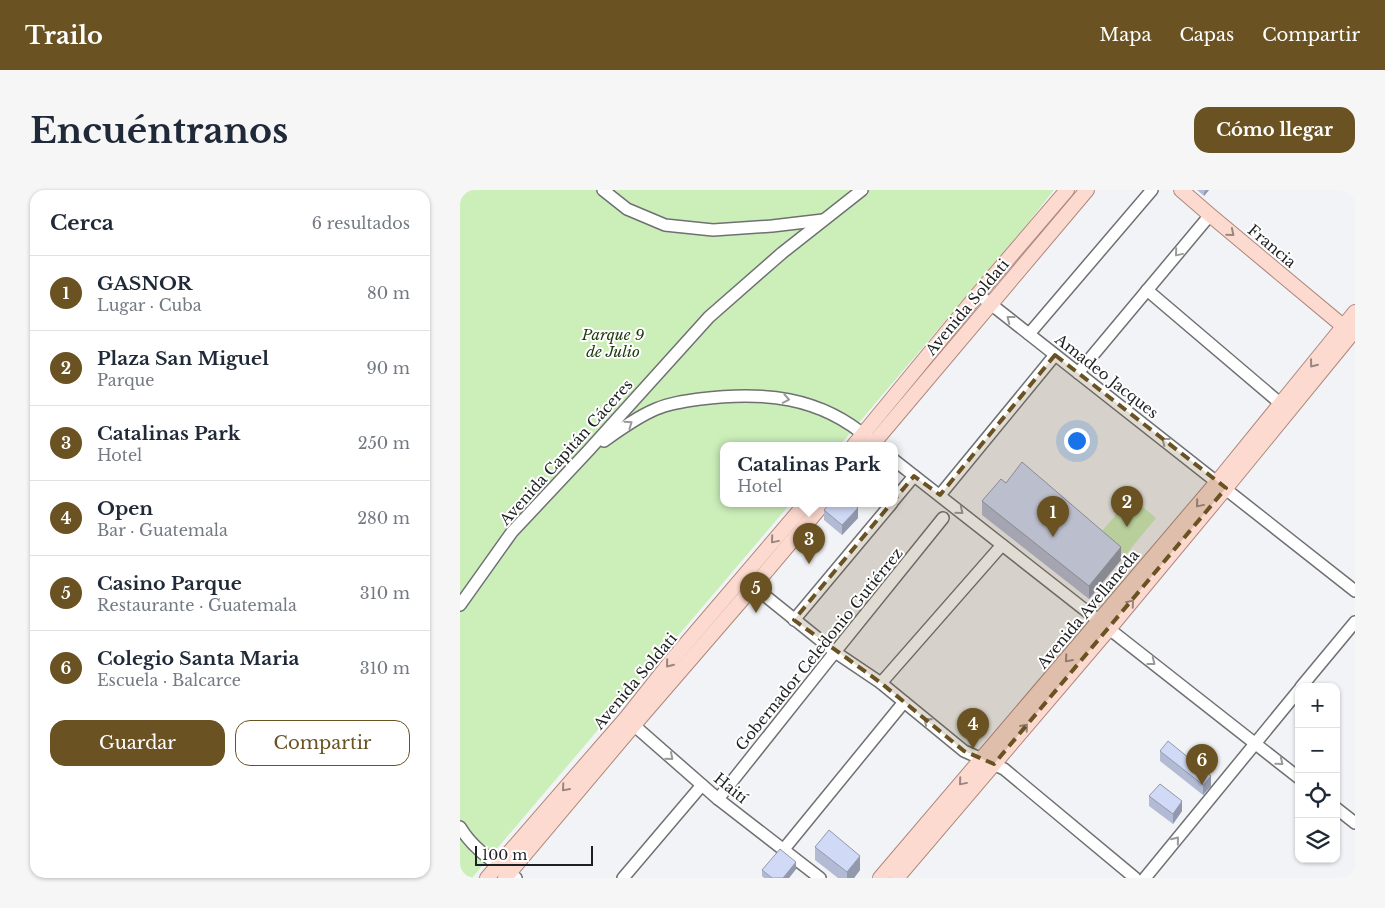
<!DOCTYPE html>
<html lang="es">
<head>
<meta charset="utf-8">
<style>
	:root { --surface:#fff; --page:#f6f6f7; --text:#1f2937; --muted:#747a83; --line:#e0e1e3; --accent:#6a5222 }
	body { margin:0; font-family:"Libre Baskerville",serif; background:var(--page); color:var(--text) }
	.controls { position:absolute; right:15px; bottom:15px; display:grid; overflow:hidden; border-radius:10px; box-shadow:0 1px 4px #0004 }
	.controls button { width:45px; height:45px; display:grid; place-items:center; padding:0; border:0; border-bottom:1px solid var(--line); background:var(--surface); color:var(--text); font:25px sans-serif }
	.scale { position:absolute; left:15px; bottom:12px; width:118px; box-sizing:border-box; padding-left:5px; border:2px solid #1e1f20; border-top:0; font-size:14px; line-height:18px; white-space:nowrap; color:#1e1f20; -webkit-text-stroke:4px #fff; paint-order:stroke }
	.you { position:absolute; left:616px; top:250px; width:18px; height:18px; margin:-12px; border:4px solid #fff; border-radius:50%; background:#1a73e8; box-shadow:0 0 0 8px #1a73e833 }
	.badge { display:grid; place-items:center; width:32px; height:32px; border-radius:50%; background:var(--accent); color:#fff; font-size:16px; font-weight:700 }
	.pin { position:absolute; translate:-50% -41px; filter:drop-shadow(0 1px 2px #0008) }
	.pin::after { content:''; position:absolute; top:26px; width:18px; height:15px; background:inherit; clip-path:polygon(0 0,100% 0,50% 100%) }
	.popup { position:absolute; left:260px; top:252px; width:178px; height:65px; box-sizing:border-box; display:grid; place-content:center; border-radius:10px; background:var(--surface); filter:drop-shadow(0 1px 4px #0005); font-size:16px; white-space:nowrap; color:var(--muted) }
	.popup b { font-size:19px; color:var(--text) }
	.popup::after { content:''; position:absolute; left:50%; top:100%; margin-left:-10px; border:10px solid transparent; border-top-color:var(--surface) }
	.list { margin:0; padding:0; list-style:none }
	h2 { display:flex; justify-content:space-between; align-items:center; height:65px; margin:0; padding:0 20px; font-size:21px }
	h2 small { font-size:16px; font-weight:400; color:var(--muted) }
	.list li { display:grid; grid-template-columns:32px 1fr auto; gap:15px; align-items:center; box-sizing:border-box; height:75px; padding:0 20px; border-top:1px solid var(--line) }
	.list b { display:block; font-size:19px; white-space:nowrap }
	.list p { margin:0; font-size:16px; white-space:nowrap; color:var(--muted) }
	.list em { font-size:16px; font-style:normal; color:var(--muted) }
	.actions { display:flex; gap:10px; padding:15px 20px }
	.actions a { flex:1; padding:11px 0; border:1px solid var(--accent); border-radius:15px; text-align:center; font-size:18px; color:var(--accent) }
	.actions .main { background:var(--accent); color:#fff }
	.icon { flex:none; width:28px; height:28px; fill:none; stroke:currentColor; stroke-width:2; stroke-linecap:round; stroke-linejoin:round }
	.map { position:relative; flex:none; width:895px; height:688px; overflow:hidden; border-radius:15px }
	header { display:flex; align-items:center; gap:30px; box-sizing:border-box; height:70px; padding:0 25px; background:var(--accent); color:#fff }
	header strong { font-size:24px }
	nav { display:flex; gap:28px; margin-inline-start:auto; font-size:18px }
	.intro { display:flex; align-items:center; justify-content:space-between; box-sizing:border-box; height:120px; padding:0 30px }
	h1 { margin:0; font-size:35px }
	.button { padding:12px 22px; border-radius:15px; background:var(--accent); color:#fff; font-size:18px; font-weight:700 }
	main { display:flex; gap:30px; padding:0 30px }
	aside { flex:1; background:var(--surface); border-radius:15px; box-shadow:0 1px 4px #0004 }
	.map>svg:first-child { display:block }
</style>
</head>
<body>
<header>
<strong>Trailo</strong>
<nav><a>Mapa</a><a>Capas</a><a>Compartir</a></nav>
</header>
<div class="intro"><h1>Encuéntranos</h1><a class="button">Cómo llegar</a></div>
<main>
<aside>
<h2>Cerca<small>6 resultados</small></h2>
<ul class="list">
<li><span class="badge">1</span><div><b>GASNOR</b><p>Lugar · Cuba</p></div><em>80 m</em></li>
<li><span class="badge">2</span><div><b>Plaza San Miguel</b><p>Parque</p></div><em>90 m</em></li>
<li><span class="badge">3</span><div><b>Catalinas Park</b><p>Hotel</p></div><em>250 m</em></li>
<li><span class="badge">4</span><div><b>Open</b><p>Bar · Guatemala</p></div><em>280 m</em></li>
<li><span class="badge">5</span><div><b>Casino Parque</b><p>Restaurante · Guatemala</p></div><em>310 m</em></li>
<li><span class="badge">6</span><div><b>Colegio Santa Maria</b><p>Escuela · Balcarce</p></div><em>310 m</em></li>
</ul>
<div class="actions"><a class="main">Guardar</a><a>Compartir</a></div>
</aside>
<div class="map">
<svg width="895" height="688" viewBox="0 0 895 688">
	<rect width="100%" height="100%" fill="#f2f3f6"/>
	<!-- green -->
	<g fill="#ccefba">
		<polygon points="0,0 594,0 564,38 380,255 264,255 264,313 331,313 12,688 0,688"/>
		<polygon points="671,307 696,328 663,368 638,346"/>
	</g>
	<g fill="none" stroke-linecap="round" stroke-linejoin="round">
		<!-- minor casing -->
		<g stroke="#6f7072" stroke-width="14">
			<g id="minor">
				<polyline points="143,0 167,19 205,35 253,40 312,36 363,30"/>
				<polyline points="687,100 821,214"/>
				<polyline points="518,104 895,401"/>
				<polyline points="569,144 692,0"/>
				<polyline points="618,183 750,25"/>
				<path d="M144,251c17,-12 33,-24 52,-32 14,-6 29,-8 44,-10 62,-8 120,-3 169,40"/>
				<polyline points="434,270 839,588"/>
				<polyline points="480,305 595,165"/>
				<polyline points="434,310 454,286"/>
				<polyline points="288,392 375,462 421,493 504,561 544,579 675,688"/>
				<polyline points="0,415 52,342 128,261 249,127 322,63 402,0"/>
				<polyline points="334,430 432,313"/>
				<polyline points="421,493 542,355"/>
				<polyline points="841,497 895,432"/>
				<polyline points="169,531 258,609 360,688"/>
				<polyline points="258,609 375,462 483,328"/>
				<polyline points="876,618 895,633"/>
				<path d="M0,637c13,22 35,36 56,51"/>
				<polyline points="324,659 444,512"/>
				<polyline points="163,688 242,595"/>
				<polyline points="685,688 839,500"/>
			</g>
		</g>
		<!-- major casing -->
		<g stroke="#ae887d" stroke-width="16">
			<g id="major">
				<polyline points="721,0 750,25 889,141"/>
				<polyline points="394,255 518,104 607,0"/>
				<polyline points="412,255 627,0"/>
				<polyline points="27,688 166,528 212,470 346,313"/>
				<polyline points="45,688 173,536 293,397 364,313"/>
				<polyline points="420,688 757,292 895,122"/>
				<polyline points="437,688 649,439 766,298 895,140"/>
			</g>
		</g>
		<!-- minor -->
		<use href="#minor" stroke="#fff" stroke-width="11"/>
		<!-- major -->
		<use href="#major" stroke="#fddacf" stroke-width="14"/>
	</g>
	<!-- wall -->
	<g fill="#b3bbd4">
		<polygon points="737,0 749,0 744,6"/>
		<polygon points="546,293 661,370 629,409 522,325 522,311"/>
		<polygon points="364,320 398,328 382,345 364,330"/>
		<polygon points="700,561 751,596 743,605 700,571"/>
		<polygon points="689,606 722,621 713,634 689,616"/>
		<polygon points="355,657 400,680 394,688 378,688 355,670"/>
		<polygon points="336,679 329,688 304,688 302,686 302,680"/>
	</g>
	<!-- shaded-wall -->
	<g fill="#9299ad">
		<polygon points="746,0 749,0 744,6 744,2"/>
		<polygon points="398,318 398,328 382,345 382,335"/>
		<polygon points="661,357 661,370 629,409 629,396"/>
		<polygon points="751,586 751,596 743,605 743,595"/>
		<polygon points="722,611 722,621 713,634 713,624"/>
		<polygon points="400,666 400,680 394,688 387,688 387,682"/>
		<polygon points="336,672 336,679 329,688 323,688"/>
	</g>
	<!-- building -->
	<g fill="#d0daf7" stroke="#9299ad">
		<polygon points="562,272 661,357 629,396 522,311 541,289 546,293"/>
		<polygon points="370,313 392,313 398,318 382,335 364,320"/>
		<polygon points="708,551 751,586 743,595 700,561"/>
		<polygon points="700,594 722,611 713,624 689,606"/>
		<polygon points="369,640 400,666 387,682 355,657"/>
		<polygon points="320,659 336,672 323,688 312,688 302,680"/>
	</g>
	<!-- one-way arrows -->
	<defs><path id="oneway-chevron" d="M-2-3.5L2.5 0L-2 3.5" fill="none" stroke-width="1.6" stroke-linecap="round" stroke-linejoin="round" transform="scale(1.25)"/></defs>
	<g stroke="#998680">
		<use href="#oneway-chevron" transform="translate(771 43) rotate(40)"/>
		<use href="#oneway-chevron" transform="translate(853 174) rotate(128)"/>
		<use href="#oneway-chevron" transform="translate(739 314) rotate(130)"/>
		<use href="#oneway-chevron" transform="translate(314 350) rotate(130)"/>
		<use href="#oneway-chevron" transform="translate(671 413) rotate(-50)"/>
		<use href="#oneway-chevron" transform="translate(608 469) rotate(131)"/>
		<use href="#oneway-chevron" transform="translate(209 474) rotate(129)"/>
		<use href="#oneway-chevron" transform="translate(565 537) rotate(-49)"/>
		<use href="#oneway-chevron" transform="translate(502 592) rotate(130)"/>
		<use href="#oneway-chevron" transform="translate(105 598) rotate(131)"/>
	</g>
	<g stroke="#9a9a9b">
		<use href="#oneway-chevron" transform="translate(718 63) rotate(130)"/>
		<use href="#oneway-chevron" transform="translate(550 129) rotate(-142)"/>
		<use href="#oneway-chevron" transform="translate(326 209) rotate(11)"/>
		<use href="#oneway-chevron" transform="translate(169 234) rotate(-34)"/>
		<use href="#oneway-chevron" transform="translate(705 251) rotate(-142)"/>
		<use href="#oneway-chevron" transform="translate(500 321) rotate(39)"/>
		<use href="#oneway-chevron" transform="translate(692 472) rotate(38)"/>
		<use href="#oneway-chevron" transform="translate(467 531) rotate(-140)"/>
		<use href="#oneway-chevron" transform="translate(210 567) rotate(41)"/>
		<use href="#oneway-chevron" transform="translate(820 572) rotate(39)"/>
		<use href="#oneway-chevron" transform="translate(716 650) rotate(-51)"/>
	</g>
	<!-- marked area -->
	<path fill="#6a5222" fill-opacity="0.2" stroke="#6a5222" stroke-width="4" stroke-dasharray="10 6" stroke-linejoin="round" d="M595,165l171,133 -232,276 -30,-13 -83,-68 -87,-63 120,-144 26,19z"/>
	<g text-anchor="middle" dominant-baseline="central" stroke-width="4" stroke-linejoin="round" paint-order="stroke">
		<!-- street labels -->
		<g font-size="15" fill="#1e1f20" stroke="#fff">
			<text transform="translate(812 56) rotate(40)">Francia</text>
			<text transform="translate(507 117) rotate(-50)">Avenida Soldati</text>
			<text transform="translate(647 186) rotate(38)">Amadeo Jacques</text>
			<text transform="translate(106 262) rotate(-48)">Avenida Capitán Cáceres</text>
			<text transform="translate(628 419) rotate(-50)">Avenida Avellaneda</text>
			<text transform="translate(359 459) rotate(-51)">Gobernador Celedonio Gutiérrez</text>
			<text transform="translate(175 491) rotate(-50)">Avenida Soldati</text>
			<text transform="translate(271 598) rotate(39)">Haití</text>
		</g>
		<!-- park labels -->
		<g font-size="15" font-style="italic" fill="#1f3b0d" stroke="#fff">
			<text x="153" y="144">Parque 9<tspan x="153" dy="17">de Julio</tspan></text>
		</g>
	</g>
</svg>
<div class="controls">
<button>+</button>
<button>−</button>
<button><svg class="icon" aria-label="locate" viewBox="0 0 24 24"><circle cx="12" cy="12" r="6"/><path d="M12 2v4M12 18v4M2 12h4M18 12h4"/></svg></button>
<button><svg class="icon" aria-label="layers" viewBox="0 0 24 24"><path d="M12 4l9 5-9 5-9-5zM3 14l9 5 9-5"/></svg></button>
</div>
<div class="scale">100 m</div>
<div class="you"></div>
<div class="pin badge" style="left:593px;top:347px">1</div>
<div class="pin badge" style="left:667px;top:337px">2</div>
<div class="pin badge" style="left:349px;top:374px">3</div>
<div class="popup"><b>Catalinas Park</b>Hotel</div>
<div class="pin badge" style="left:513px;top:559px">4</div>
<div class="pin badge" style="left:296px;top:423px">5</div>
<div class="pin badge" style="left:742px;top:595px">6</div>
</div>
</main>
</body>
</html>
